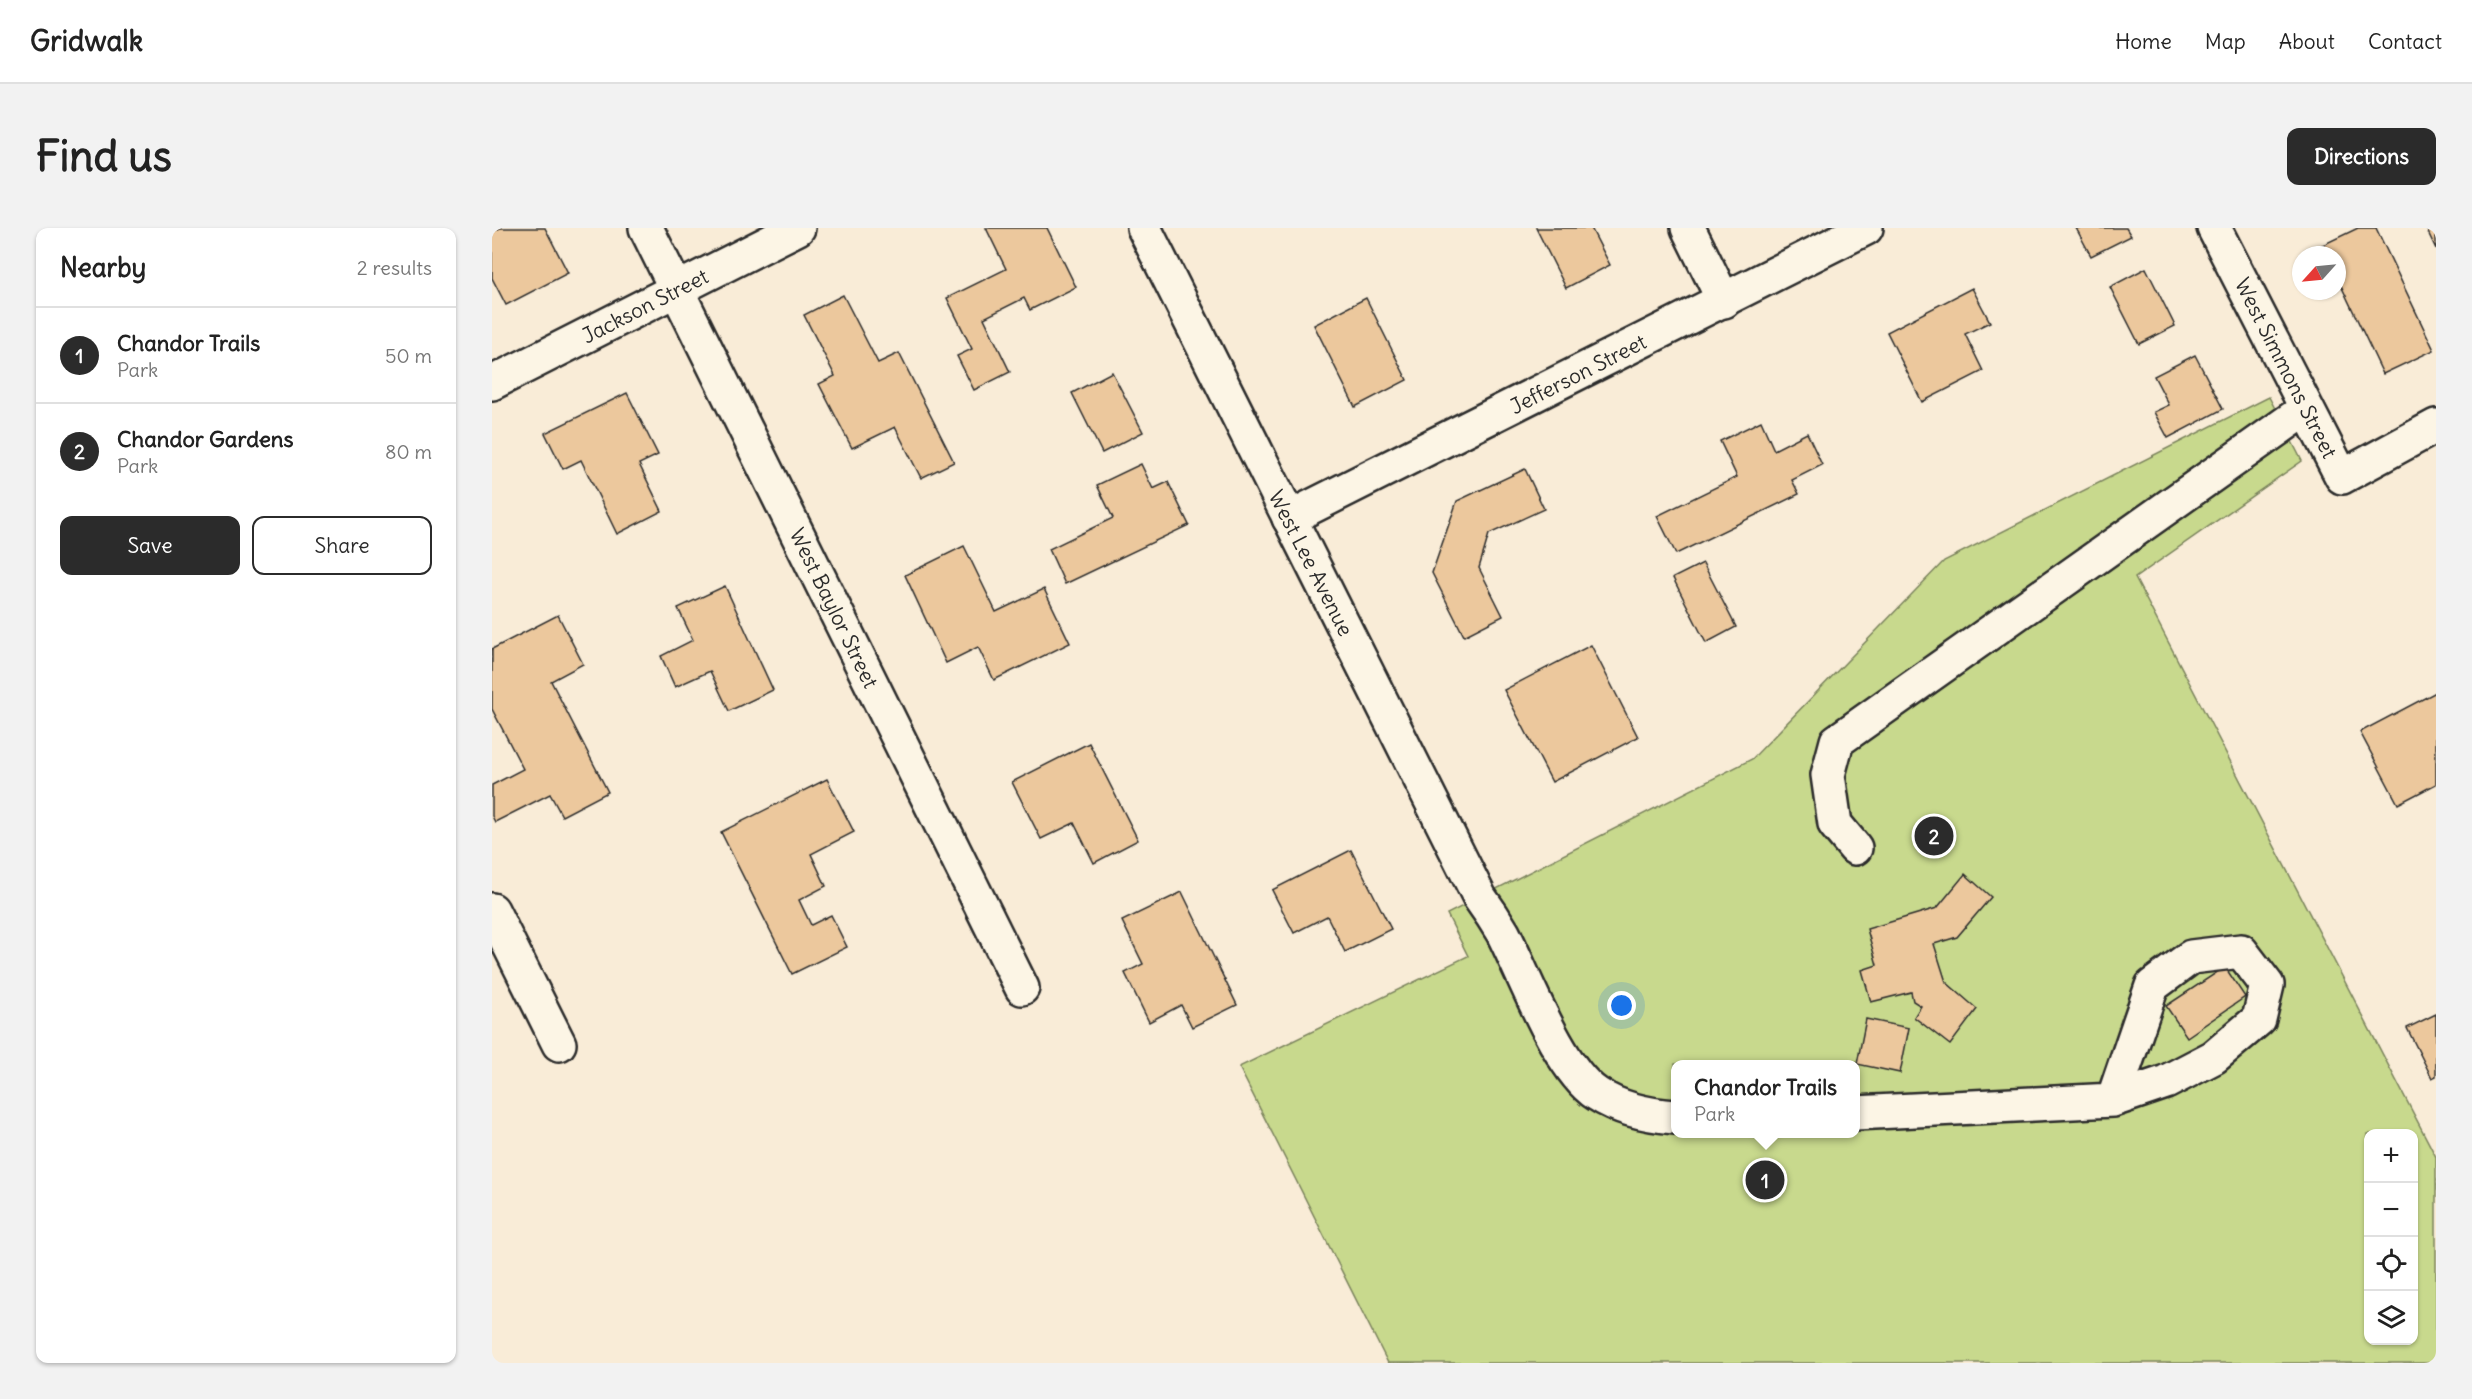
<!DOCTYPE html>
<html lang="en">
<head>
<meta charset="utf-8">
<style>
	:root { --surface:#fff; --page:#f2f2f2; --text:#222; --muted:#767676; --line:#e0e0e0; --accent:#2b2b2b }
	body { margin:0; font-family:Delius,sans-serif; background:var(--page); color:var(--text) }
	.controls { position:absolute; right:18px; bottom:18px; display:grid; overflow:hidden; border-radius:12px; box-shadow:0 2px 4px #0004 }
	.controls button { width:54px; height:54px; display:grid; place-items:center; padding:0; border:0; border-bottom:2px solid var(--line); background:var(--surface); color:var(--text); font:30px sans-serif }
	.compass { position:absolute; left:1800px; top:18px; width:54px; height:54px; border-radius:50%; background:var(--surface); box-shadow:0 2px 4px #0004; rotate:243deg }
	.you { position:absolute; left:1130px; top:778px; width:21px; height:21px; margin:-15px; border:4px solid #fff; border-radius:50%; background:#1a73e8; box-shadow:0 0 0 9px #1a73e833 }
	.badge { display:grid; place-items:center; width:39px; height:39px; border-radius:50%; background:var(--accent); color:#fff; font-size:20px; font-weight:700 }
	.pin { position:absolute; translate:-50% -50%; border:3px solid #fff; box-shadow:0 2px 6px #0006 }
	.popup { position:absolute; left:1179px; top:832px; width:189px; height:78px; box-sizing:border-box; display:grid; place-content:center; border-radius:12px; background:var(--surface); filter:drop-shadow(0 2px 4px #0005); font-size:20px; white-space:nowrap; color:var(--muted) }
	.popup b { font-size:22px; color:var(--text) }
	.popup::after { content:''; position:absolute; left:50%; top:100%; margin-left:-12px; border:12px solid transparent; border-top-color:var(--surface) }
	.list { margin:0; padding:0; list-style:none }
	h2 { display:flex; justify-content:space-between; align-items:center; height:78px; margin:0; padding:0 24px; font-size:26px }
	h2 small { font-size:20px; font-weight:400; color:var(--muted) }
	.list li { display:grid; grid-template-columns:39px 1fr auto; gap:18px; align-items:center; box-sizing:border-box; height:96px; padding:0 24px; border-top:2px solid var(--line) }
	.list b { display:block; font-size:22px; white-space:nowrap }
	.list p { margin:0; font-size:20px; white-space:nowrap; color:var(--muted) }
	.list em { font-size:20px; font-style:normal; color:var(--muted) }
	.actions { display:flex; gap:12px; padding:18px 24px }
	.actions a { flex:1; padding:14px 0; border:2px solid var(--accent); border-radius:12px; text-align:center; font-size:21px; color:var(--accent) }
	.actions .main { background:var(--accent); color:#fff }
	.icon { flex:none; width:33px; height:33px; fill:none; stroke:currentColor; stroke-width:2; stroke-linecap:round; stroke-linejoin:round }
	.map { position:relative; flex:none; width:1944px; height:1135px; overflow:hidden; border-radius:12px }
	header { display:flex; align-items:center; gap:36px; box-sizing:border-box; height:84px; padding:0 30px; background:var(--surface); border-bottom:2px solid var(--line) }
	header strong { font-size:28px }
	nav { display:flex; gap:33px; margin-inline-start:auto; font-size:21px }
	.intro { display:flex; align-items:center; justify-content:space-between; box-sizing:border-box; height:144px; padding:0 36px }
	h1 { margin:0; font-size:42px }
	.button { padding:15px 27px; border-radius:12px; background:var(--accent); color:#fff; font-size:21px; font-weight:700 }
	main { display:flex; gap:36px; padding:0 36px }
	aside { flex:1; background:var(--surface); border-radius:12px; box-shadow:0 2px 4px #0004 }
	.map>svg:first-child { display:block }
</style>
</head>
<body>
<header>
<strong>Gridwalk</strong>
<nav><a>Home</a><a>Map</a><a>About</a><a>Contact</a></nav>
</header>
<div class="intro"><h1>Find us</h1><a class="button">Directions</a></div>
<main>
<aside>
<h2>Nearby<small>2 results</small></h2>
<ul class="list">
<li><span class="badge">1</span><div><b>Chandor Trails</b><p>Park</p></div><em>50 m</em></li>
<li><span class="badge">2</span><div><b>Chandor Gardens</b><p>Park</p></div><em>80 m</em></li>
</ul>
<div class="actions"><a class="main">Save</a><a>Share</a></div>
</aside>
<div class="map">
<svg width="1944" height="1135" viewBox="0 0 1944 1135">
	<rect width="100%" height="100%" fill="#f9ecd7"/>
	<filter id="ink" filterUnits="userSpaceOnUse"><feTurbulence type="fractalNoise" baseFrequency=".0167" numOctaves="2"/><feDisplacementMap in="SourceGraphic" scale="12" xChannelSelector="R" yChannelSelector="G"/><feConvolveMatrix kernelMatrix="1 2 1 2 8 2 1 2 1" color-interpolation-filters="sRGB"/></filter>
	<g filter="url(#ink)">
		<!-- green -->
		<path fill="#c8d98d" stroke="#7a825c" stroke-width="1.5" fill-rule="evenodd" d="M1777,169l33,64 -167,117 301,579v206h-1048l-149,-296 229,-111 -21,-42 305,-155 192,-198zM1183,836h180v70h-180zM1876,906h46v206h-46z"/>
		<!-- building -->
		<g fill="#ecc89d" stroke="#2b2b2b" stroke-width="1.5">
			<polygon points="8,0 53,0 76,45 14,77 0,50 0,4"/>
			<polygon points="494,0 555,0 584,59 538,82 532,70 492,90 518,144 482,162 465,128 480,121 455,70 514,41"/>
			<polygon points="1044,0 1099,0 1118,37 1074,60"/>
			<polygon points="1584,0 1634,0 1639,8 1599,28"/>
			<polygon points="1866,0 1884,0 1942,122 1891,146 1845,49 1845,27 1820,27 1818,23"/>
			<polygon points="1934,0 1944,0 1944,21"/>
			<polygon points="1654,40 1683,98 1647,116 1618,59"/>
			<polygon points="1480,60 1498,94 1473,106 1491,143 1430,174 1395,104"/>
			<polygon points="351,67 386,135 407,125 462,234 429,250 403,199 360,220 327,156 343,148 312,87"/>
			<polygon points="874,70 915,152 863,179 822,97"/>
			<polygon points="1703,127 1731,181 1676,210 1662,184 1677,177 1662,148"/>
			<polygon points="620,144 651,204 610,225 580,165"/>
			<polygon points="135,165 166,227 147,236 170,283 125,306 89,232 71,241 53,205"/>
			<polygon points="1269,193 1282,222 1315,205 1330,237 1300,252 1307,266 1184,326 1165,288 1245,249 1228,213"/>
			<polygon points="649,236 661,261 676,254 697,297 573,356 557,321 621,290 605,257"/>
			<polygon points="1033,241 1052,281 997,306 987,340 1011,388 972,408 940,345 965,273"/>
			<polygon points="472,318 504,384 552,361 578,415 502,452 486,419 454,435 413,347"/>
			<polygon points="1211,335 1244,399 1214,415 1181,350"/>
			<polygon points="233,358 281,462 237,483 218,443 183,459 169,428 201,412 186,380"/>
			<polygon points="66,387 91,436 59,453 116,564 70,588 58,566 3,594 0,588 0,557 31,541 0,481 0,421"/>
			<polygon points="1099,417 1146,509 1060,554 1012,462"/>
			<polygon points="1944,464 1944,556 1906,576 1868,504"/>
			<polygon points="597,515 646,612 602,635 582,595 549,611 520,554"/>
			<polygon points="335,551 362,604 319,626 334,658 307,672 319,697 339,687 355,719 300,746 229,604"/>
			<polygon points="859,622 899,701 853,724 835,688 802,705 780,662"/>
			<polygon points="1473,646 1499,669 1465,709 1442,716 1454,754 1485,781 1458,817 1422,789 1429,778 1421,773 1419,764 1379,774 1370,742 1385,737 1375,701 1445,680"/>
			<polygon points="690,664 745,777 700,799 689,777 657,794 633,745 651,736 630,693"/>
			<polygon points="1733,739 1753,769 1695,809 1674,778"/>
			<polygon points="1944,786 1944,848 1940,850 1915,800"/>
			<polygon points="1374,791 1417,800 1408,845 1365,836"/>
		</g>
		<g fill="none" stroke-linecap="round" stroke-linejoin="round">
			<!-- minor casing -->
			<g stroke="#2b2b2b" stroke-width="38">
				<g id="minor">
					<polyline points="154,0 530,760"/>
					<path d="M652,0l336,670c8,11 16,23 23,35 22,43 55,135 94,161 23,15 51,21 78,23"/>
					<polyline points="1196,0 1232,73"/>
					<polyline points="1722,0 1850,249 1944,198"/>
					<polyline points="0,155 306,0"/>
					<polyline points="797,290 1374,0"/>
					<polyline points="1363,620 1343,596 1336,547 1345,513 1814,181"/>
					<polyline points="0,682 67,816"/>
					<polyline points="1363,885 1621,872 1674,854 1722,829 1767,791 1775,757 1749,723 1699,729 1660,758 1621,872"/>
				</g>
			</g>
			<!-- minor -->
			<use href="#minor" stroke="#fcf5e5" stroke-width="33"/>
		</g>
	</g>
	<g text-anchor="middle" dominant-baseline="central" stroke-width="4.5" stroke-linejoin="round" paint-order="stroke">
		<!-- street labels -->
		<g font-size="21" fill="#2b2b2b" stroke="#fcf5e5">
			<text transform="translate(153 78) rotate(-27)">Jackson Street</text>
			<text transform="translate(1794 140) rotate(63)">West Simmons Street</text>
			<text transform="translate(1086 146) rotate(-27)">Jefferson Street</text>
			<text transform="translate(819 335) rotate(63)">West Lee Avenue</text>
			<text transform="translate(342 380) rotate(64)">West Baylor Street</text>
		</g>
	</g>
</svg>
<div class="controls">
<button>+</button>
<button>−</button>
<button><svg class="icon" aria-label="locate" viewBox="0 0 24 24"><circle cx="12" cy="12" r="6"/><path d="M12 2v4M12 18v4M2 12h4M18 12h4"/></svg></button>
<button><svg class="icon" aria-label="layers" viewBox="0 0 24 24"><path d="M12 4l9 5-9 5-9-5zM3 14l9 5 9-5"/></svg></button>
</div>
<svg class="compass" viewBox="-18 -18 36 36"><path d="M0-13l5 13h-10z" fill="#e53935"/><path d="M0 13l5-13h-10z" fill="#767676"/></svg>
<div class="you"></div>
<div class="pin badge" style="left:1273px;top:952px">1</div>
<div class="popup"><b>Chandor Trails</b>Park</div>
<div class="pin badge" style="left:1442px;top:608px">2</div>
</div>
</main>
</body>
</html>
